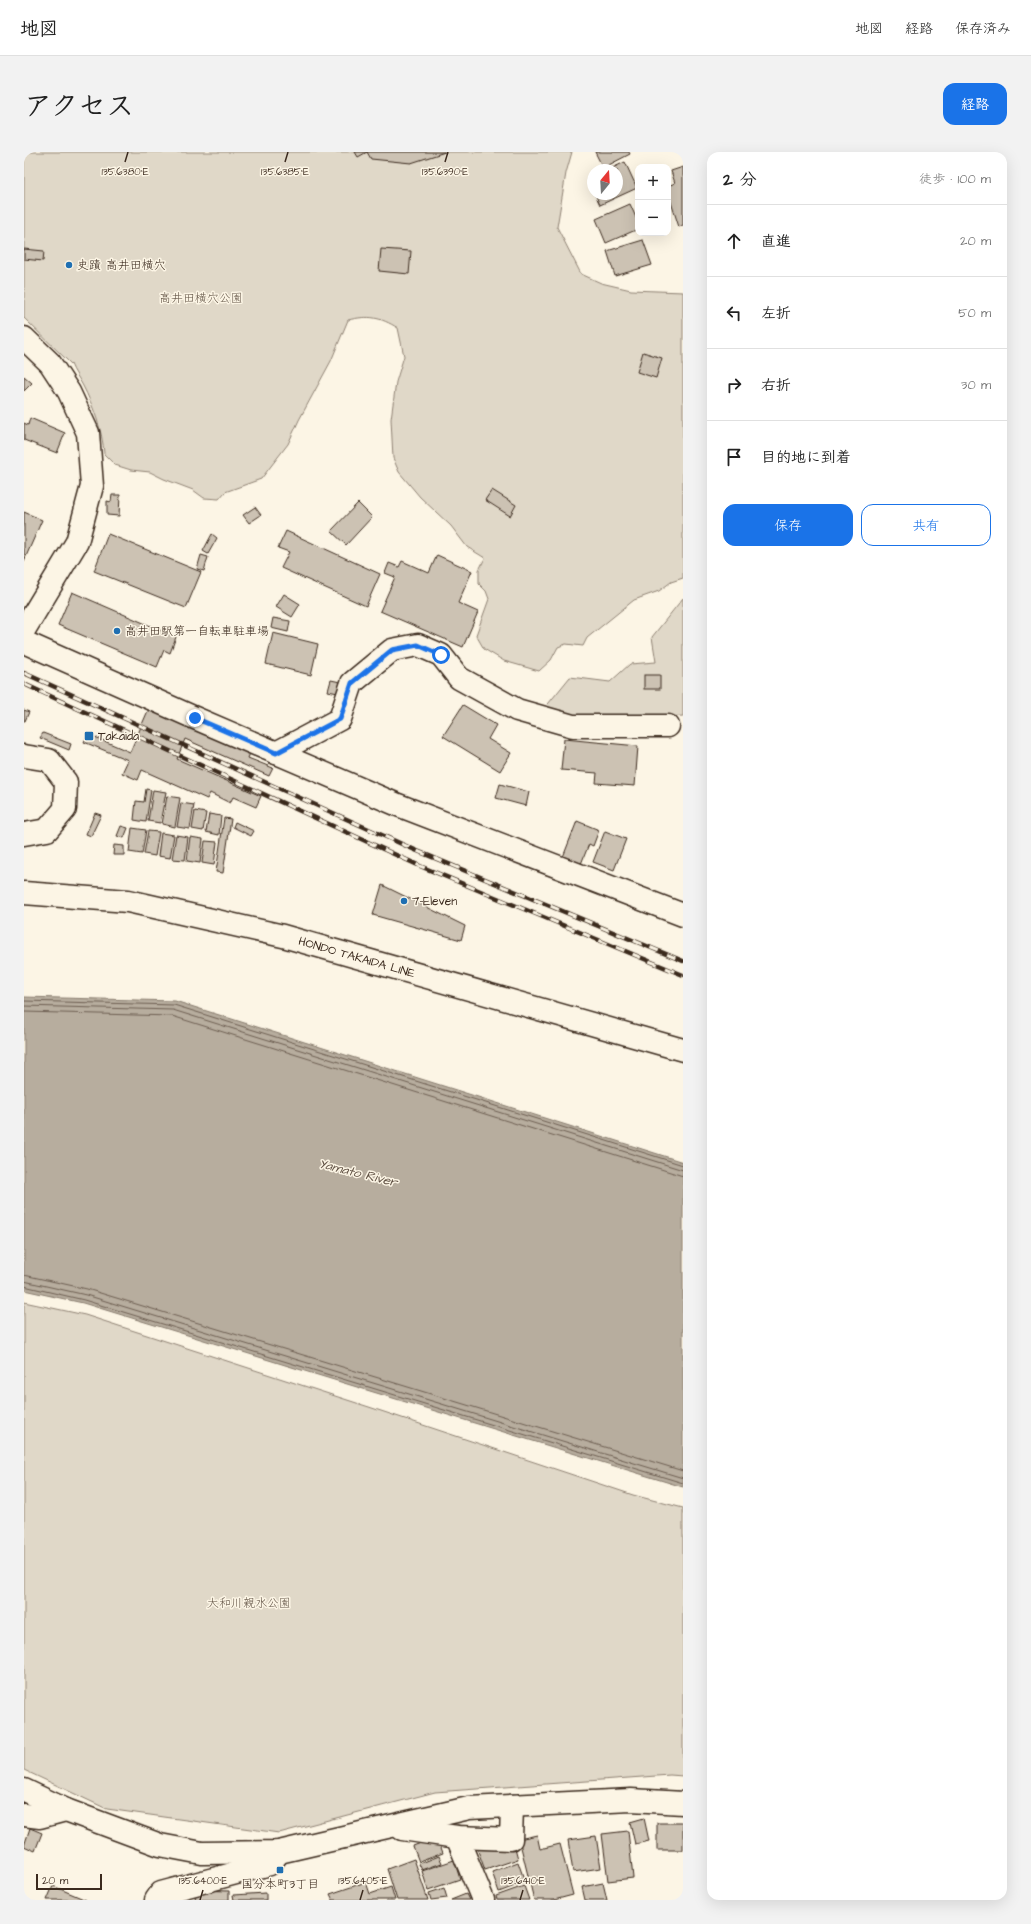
<!DOCTYPE html>
<html lang="ja">
<head>
<meta charset="utf-8">
<style>
	:root { --surface:#fff; --page:#f2f2f2; --text:#222; --muted:#767676; --line:#e0e0e0; --accent:#1a73e8 }
	body { margin:0; font-family:"Architects Daughter","Klee One",sans-serif; background:var(--page); color:var(--text) }
	.controls { position:absolute; right:12px; top:12px; display:grid; overflow:hidden; border-radius:8px; box-shadow:0 4px 16px #0002 }
	.controls button { width:36px; height:36px; display:grid; place-items:center; padding:0; border:0; border-bottom:1px solid var(--line); background:var(--surface); color:var(--text); font:20px sans-serif }
	.compass { position:absolute; left:563px; top:12px; width:36px; height:36px; border-radius:50%; background:var(--surface); box-shadow:0 4px 16px #0002; rotate:18deg }
	.scale { position:absolute; left:12px; bottom:10px; width:66px; box-sizing:border-box; padding-left:4px; border:2px solid #3b2a1e; border-top:0; font-size:11px; line-height:14px; white-space:nowrap; color:#3b2a1e; -webkit-text-stroke:3px #fcf5e5; paint-order:stroke }
	.stop { position:absolute; width:12px; height:12px; margin:-9px; border:3px solid #1a73e8; border-radius:50%; background:#fff }
	.stop.end { background:#1a73e8; border-color:#fff; box-shadow:0 1px 4px #0008 }
	.list { margin:0; padding:0; list-style:none }
	h2 { display:flex; justify-content:space-between; align-items:center; height:52px; margin:0; padding:0 16px; font-size:17px }
	h2 small { font-size:13px; font-weight:400; color:var(--muted) }
	.list li { display:grid; grid-template-columns:26px 1fr auto; gap:12px; align-items:center; box-sizing:border-box; height:72px; padding:0 16px; border-top:1px solid var(--line) }
	.list b { display:block; font-size:15px; white-space:nowrap }
	.list em { font-size:13px; font-style:normal; color:var(--muted) }
	.actions { display:flex; gap:8px; padding:12px 16px }
	.actions a { flex:1; padding:9px 0; border:1px solid var(--accent); border-radius:12px; text-align:center; font-size:14px; color:var(--accent) }
	.actions .main { background:var(--accent); color:#fff }
	.icon { flex:none; width:22px; height:22px; fill:none; stroke:currentColor; stroke-width:2; stroke-linecap:round; stroke-linejoin:round }
	.map { position:relative; flex:none; width:659px; height:1748px; overflow:hidden; border-radius:12px }
	header { display:flex; align-items:center; gap:24px; box-sizing:border-box; height:56px; padding:0 20px; background:var(--surface); border-bottom:1px solid var(--line) }
	header strong { font-size:19px }
	nav { display:flex; gap:22px; margin-inline-start:auto; font-size:14px }
	.intro { display:flex; align-items:center; justify-content:space-between; box-sizing:border-box; height:96px; padding:0 24px }
	h1 { margin:0; font-size:28px }
	.button { padding:10px 18px; border-radius:12px; background:var(--accent); color:#fff; font-size:14px; font-weight:700 }
	main { display:flex; gap:24px; padding:0 24px }
	aside { flex:1; background:var(--surface); border-radius:12px; box-shadow:0 4px 16px #0002 }
	.map>svg:first-child { display:block }
</style>
</head>
<body>
<header>
<strong>地図</strong>
<nav><a>地図</a><a>経路</a><a>保存済み</a></nav>
</header>
<div class="intro"><h1>アクセス</h1><a class="button">経路</a></div>
<main>
<div class="map">
<svg width="659" height="1748" viewBox="0 0 659 1748">
	<rect width="100%" height="100%" fill="#fcf5e5"/>
	<filter id="ink" filterUnits="userSpaceOnUse"><feTurbulence type="fractalNoise" baseFrequency=".025" numOctaves="2"/><feDisplacementMap in="SourceGraphic" scale="8" xChannelSelector="R" yChannelSelector="G"/><feConvolveMatrix kernelMatrix="1 2 1 2 8 2 1 2 1" color-interpolation-filters="sRGB"/></filter>
	<g filter="url(#ink)">
		<!-- green -->
		<g fill="#e0d8c8" stroke="#8e8173">
			<path d="M0,0h548l-6,21 -9,54 24,47 20,9 30,7 52,2v286l-12,4 -12,9 -25,9 -47,38 -4,8 -17,-2 -8,3 -7,13 -12,11 -35,-10 -20,-12 -8,-14 13,-36 -3,-8 -7,-7v-14l6,-12 -18,-11 -16,-21 -31,-29 -21,-25 -6,-14 -2,-39 5,-37 8,-26 -6,-28c-18,-11 -29,-13 -50,-8l-17,41 -32,59 -11,24 -27,35 -36,13 -6,7 -15,-1 -11,-8 -29,-11 -14,-7 -19,-2 -16,-5 -11,-11c-1,-22 -11,-49 -21,-68 -4,-8 -9,-14 -12,-22l-47,-46z"/>
			<polygon points="659,446 659,564 552,570 520,557 546,525 586,530 606,512 632,510 628,485"/>
			<polygon points="0,1150 61,1163 345,1255 609,1343 659,1356 659,1624 646,1623 411,1640 255,1681 83,1657 0,1618"/>
		</g>
		<!-- water -->
		<polygon fill="#b7ad9e" stroke="#85796b" points="0,845 151,849 659,1010 659,1335 59,1151 0,1138"/>
		<g fill="none" stroke-linecap="round" stroke-linejoin="round">
			<!-- shore -->
			<g stroke="#6d5e51" stroke-width="1">
				<polyline points="0,849 150,853 659,1013"/>
				<polyline points="0,854 149,858 659,1018"/>
				<polyline points="0,860 148,864 659,1024"/>
				<polyline points="0,1123 63,1137 659,1319"/>
				<polyline points="0,1129 62,1143 659,1326"/>
				<polyline points="0,1134 60,1148 659,1331"/>
			</g>
		</g>
		<!-- building -->
		<g fill="#ccc2b3" stroke="#3b2a1e">
			<polygon points="331,0 343,0 334,5"/>
			<polygon points="343,0 421,0 387,11 347,7"/>
			<polygon points="571,0 605,0 606,2 579,16"/>
			<polygon points="601,10 613,36 576,53 571,42 593,42 593,18 584,18"/>
			<polygon points="659,15 659,73 655,75 644,41 644,34 651,31 647,19"/>
			<polygon points="569,25 569,39 564,27"/>
			<polygon points="606,52 614,70 614,77 582,91 572,67"/>
			<polygon points="619,88 628,113 591,124 583,99"/>
			<polygon points="0,97 20,99 19,109 0,107"/>
			<polygon points="357,97 387,99 385,122 355,119"/>
			<polygon points="619,200 638,206 632,226 613,220"/>
			<polygon points="0,224 8,231 0,239"/>
			<polygon points="6,266 41,281 33,301 0,288 0,271 4,273"/>
			<polygon points="468,338 492,353 486,364 461,348"/>
			<polygon points="88,343 96,343 95,364 83,363 83,349 87,350"/>
			<polygon points="334,351 348,365 322,393 307,379"/>
			<polygon points="231,355 237,363 225,371 219,363"/>
			<polygon points="0,360 18,368 0,409"/>
			<polygon points="262,379 356,422 342,454 257,416 265,400 254,396"/>
			<polygon points="84,382 177,420 162,456 70,419"/>
			<polygon points="188,382 193,386 184,402 179,399"/>
			<polygon points="177,403 184,405 180,419 173,417"/>
			<polygon points="413,403 448,419 434,451 454,460 439,495 356,459 371,425 361,421 365,411 375,415 378,409 405,421"/>
			<polygon points="48,440 152,485 146,501 140,498 133,515 34,473"/>
			<polygon points="260,442 276,452 268,465 252,455"/>
			<polygon points="249,466 266,469 264,480 247,476"/>
			<polygon points="249,481 294,492 287,523 242,512"/>
			<rect x="620" y="523" width="16" height="14"/>
			<polygon points="307,528 321,531 319,542 304,539"/>
			<polygon points="439,553 472,573 464,587 487,601 476,619 419,584"/>
			<polygon points="126,554 227,599 224,606 249,616 245,624 161,587 153,607 237,644 232,655 209,645 206,651 186,641 183,647 118,618 114,628 98,621 104,608 60,590 64,582 106,600"/>
			<polygon points="0,558 5,560 1,569 0,569"/>
			<polygon points="19,581 47,592 45,598 16,586"/>
			<polygon points="540,587 614,594 611,634 572,631 573,621 537,618"/>
			<polygon points="476,632 505,640 502,654 472,646"/>
			<polygon points="122,637 127,638 122,670 110,668 112,649 120,650"/>
			<polygon points="129,638 142,640 136,671 124,669"/>
			<polygon points="143,644 156,646 151,675 138,672"/>
			<polygon points="157,651 170,653 166,677 153,675"/>
			<polygon points="171,659 182,661 179,679 168,677"/>
			<polygon points="71,661 77,663 67,684 62,682"/>
			<polygon points="185,662 197,664 195,683 182,680"/>
			<polygon points="200,666 207,667 199,721 192,720"/>
			<polygon points="553,669 575,678 569,694 565,692 557,712 539,705"/>
			<polygon points="211,670 230,679 227,684 209,675"/>
			<polygon points="97,674 104,676 100,686 93,684"/>
			<polygon points="108,676 122,678 118,702 105,700"/>
			<polygon points="124,679 135,680 131,704 120,702"/>
			<polygon points="581,679 602,687 590,718 569,710"/>
			<polygon points="137,681 150,683 146,706 134,704"/>
			<polygon points="152,683 164,685 161,708 148,707"/>
			<polygon points="166,685 179,687 176,711 163,709"/>
			<polygon points="181,689 193,690 190,713 178,711"/>
			<polygon points="90,693 100,694 100,703 89,703"/>
			<polygon points="358,733 441,774 437,788 349,763"/>
			<polygon points="620,1666 625,1689 611,1692 606,1670"/>
			<rect x="633" y="1671" width="26" height="27"/>
			<polygon points="6,1676 18,1681 11,1699 0,1694"/>
			<polygon points="604,1679 609,1726 584,1729 578,1682"/>
			<polygon points="513,1683 516,1697 536,1692 549,1743 530,1748 510,1748 495,1687"/>
			<polygon points="572,1684 577,1716 549,1720 544,1688"/>
			<polygon points="413,1685 419,1701 395,1710 389,1694"/>
			<polygon points="490,1692 494,1707 461,1718 453,1696"/>
			<polygon points="415,1704 418,1711 398,1718 395,1712"/>
			<polygon points="390,1707 404,1748 373,1748 363,1717"/>
			<polygon points="430,1708 436,1727 404,1738 398,1719"/>
			<polygon points="494,1710 501,1730 475,1740 468,1720"/>
			<polygon points="342,1730 346,1742 367,1735 371,1748 309,1748 306,1742"/>
			<polygon points="579,1731 583,1748 561,1748 558,1735"/>
			<polygon points="29,1734 62,1748 23,1748"/>
			<polygon points="500,1734 505,1748 473,1748 472,1744"/>
			<polygon points="420,1736 423,1746 407,1748 405,1741"/>
			<polygon points="172,1738 205,1739 205,1748 171,1748"/>
			<polygon points="242,1741 242,1748 210,1748 209,1743"/>
			<polygon points="442,1742 445,1748 427,1748"/>
		</g>
		<g fill="none" stroke-linecap="round" stroke-linejoin="round">
			<!-- minor casing -->
			<g stroke="#3b2a1e" stroke-width="25">
				<g id="minor">
					<polyline points="0,490 171,566 374,653 659,763"/>
					<polyline points="252,601 316,567 328,531 368,498 394,493 417,503 435,526 493,558 549,574 644,574"/>
					<polyline points="0,604 25,608 42,630 41,657 23,678 0,682"/>
					<polyline points="0,1638 42,1658 136,1693 178,1701 255,1700 445,1656 607,1648 659,1651"/>
					<polyline points="0,1663 16,1665 42,1658"/>
					<polyline points="378,1677 433,1685 487,1687 488,1654"/>
					<polyline points="433,1685 459,1748"/>
					<polyline points="132,1748 137,1741 246,1712 255,1700"/>
				</g>
			</g>
			<!-- tertiary casing -->
			<g stroke="#3b2a1e" stroke-width="25">
				<polyline id="tertiary" points="0,186 26,211 45,240 64,281 68,334 53,390 0,478"/>
			</g>
			<!-- secondary casing -->
			<g stroke="#3b2a1e" stroke-width="25">
				<g id="secondary">
					<path id="s1" d="M0,741l104,8 155,35 400,114"/>
				</g>
			</g>
			<!-- minor -->
			<use href="#minor" stroke="#fcf5e5" stroke-width="22"/>
			<!-- tertiary -->
			<use href="#tertiary" stroke="#fcf5e5" stroke-width="22"/>
			<!-- secondary -->
			<use href="#secondary" stroke="#fcf5e5" stroke-width="22"/>
			<!-- rail casing -->
			<g stroke="#3b2a1e" stroke-width="4.5">
				<g id="rail">
					<polyline points="0,521 391,698 659,809"/>
					<polyline points="0,532 396,714 659,823"/>
				</g>
			</g>
			<!-- rail -->
			<use href="#rail" stroke="#fcf5e5" stroke-width="3" stroke-dasharray="9" stroke-linecap="butt"/>
		</g>
	</g>
	<g fill="none" stroke-linecap="round" stroke-linejoin="round" filter="url(#ink)">
		<!-- route -->
		<polyline stroke="#1a73e8" stroke-width="5" points="171,566 252,601 316,567 328,531 368,498 394,493 417,503"/>
	</g>
	<!-- ticks -->
	<path fill="none" stroke="#3b2a1e" stroke-width="1.5" d="M101,10l3,-10M261,10l3,-10M421,10l3,-10M176,1748l3,-10M336,1748l3,-10M496,1748l3,-10"/>
	<!-- markers -->
	<g fill="#1f6fb2" stroke="#fcf5e5" stroke-width="1.5">
		<circle cx="45" cy="113" r="4"/>
		<circle cx="93" cy="479" r="4"/>
		<rect x="60" y="579" width="10" height="10" rx="2"/>
		<circle cx="380" cy="749" r="4"/>
		<rect x="252" y="1714" width="8" height="8" rx="2"/>
	</g>
	<g text-anchor="middle" dominant-baseline="central" stroke-width="3" stroke-linejoin="round" paint-order="stroke">
		<!-- poi labels -->
		<g font-size="12" fill="#3b2a1e" stroke="#fcf5e5" text-anchor="start">
			<text x="53" y="113">史蹟 高井田横穴</text>
			<text x="101" y="479">高井田駅第一自転車駐車場</text>
			<text x="74" y="584">Takaida</text>
			<text x="388" y="749">7-Eleven</text>
			<text x="256" y="1732" text-anchor="middle">国分本町3丁目</text>
		</g>
		<!-- park labels -->
		<g font-size="12" fill="#645648" stroke="#fcf5e5">
			<text x="177" y="146">高井田横穴公園</text>
			<text x="225" y="1451">大和川親水公園</text>
		</g>
		<!-- street labels -->
		<g font-size="12" fill="#3b2a1e" stroke="#fcf5e5">
			<text stroke="none"><textPath href="#s1" startOffset="340">HONDO TAKAIDA LINE</textPath></text>
		</g>
		<!-- water labels -->
		<g font-size="13" font-style="italic" fill="#605144" stroke="#fcf5e5">
			<text transform="translate(334 1021) rotate(14)">Yamato River</text>
		</g>
	</g>
	<g font-size="10" text-anchor="middle" fill="#3b2a1e" stroke="#fcf5e5" stroke-width="3" stroke-linejoin="round" paint-order="stroke">
		<text x="101" y="23">135.6380°E</text>
		<text x="261" y="23">135.6385°E</text>
		<text x="421" y="23">135.6390°E</text>
		<text x="179" y="1732">135.6400°E</text>
		<text x="339" y="1732">135.6405°E</text>
		<text x="499" y="1732">135.6410°E</text>
	</g>
</svg>
<div class="controls">
<button>+</button>
<button>−</button>
</div>
<svg class="compass" viewBox="-18 -18 36 36"><path d="M0-13l5 13h-10z" fill="#e53935"/><path d="M0 13l5-13h-10z" fill="#767676"/></svg>
<div class="scale">20 m</div>
<div class="stop" style="left:417px;top:503px"></div>
<div class="stop end" style="left:171px;top:566px"></div>
</div>
<aside>
<h2>2 分<small>徒歩 · 100 m</small></h2>
<ul class="list">
<li><svg class="icon" aria-label="ahead" viewBox="0 0 24 24"><path d="M12 20V5M6 11l6-6 6 6"/></svg><div><b>直進</b></div><em>20 m</em></li>
<li><svg class="icon" aria-label="left" viewBox="0 0 24 24"><path d="M17 20v-9H6M10 6l-5 5 5 5"/></svg><div><b>左折</b></div><em>50 m</em></li>
<li><svg class="icon" aria-label="right" viewBox="0 0 24 24"><path d="M7 20v-9h11M14 6l5 5-5 5"/></svg><div><b>右折</b></div><em>30 m</em></li>
<li><svg class="icon" aria-label="arrive" viewBox="0 0 24 24"><path d="M6 21V4h12l-3 4 3 4H6"/></svg><div><b>目的地に到着</b></div></li>
</ul>
<div class="actions"><a class="main">保存</a><a>共有</a></div>
</aside>
</main>
</body>
</html>
